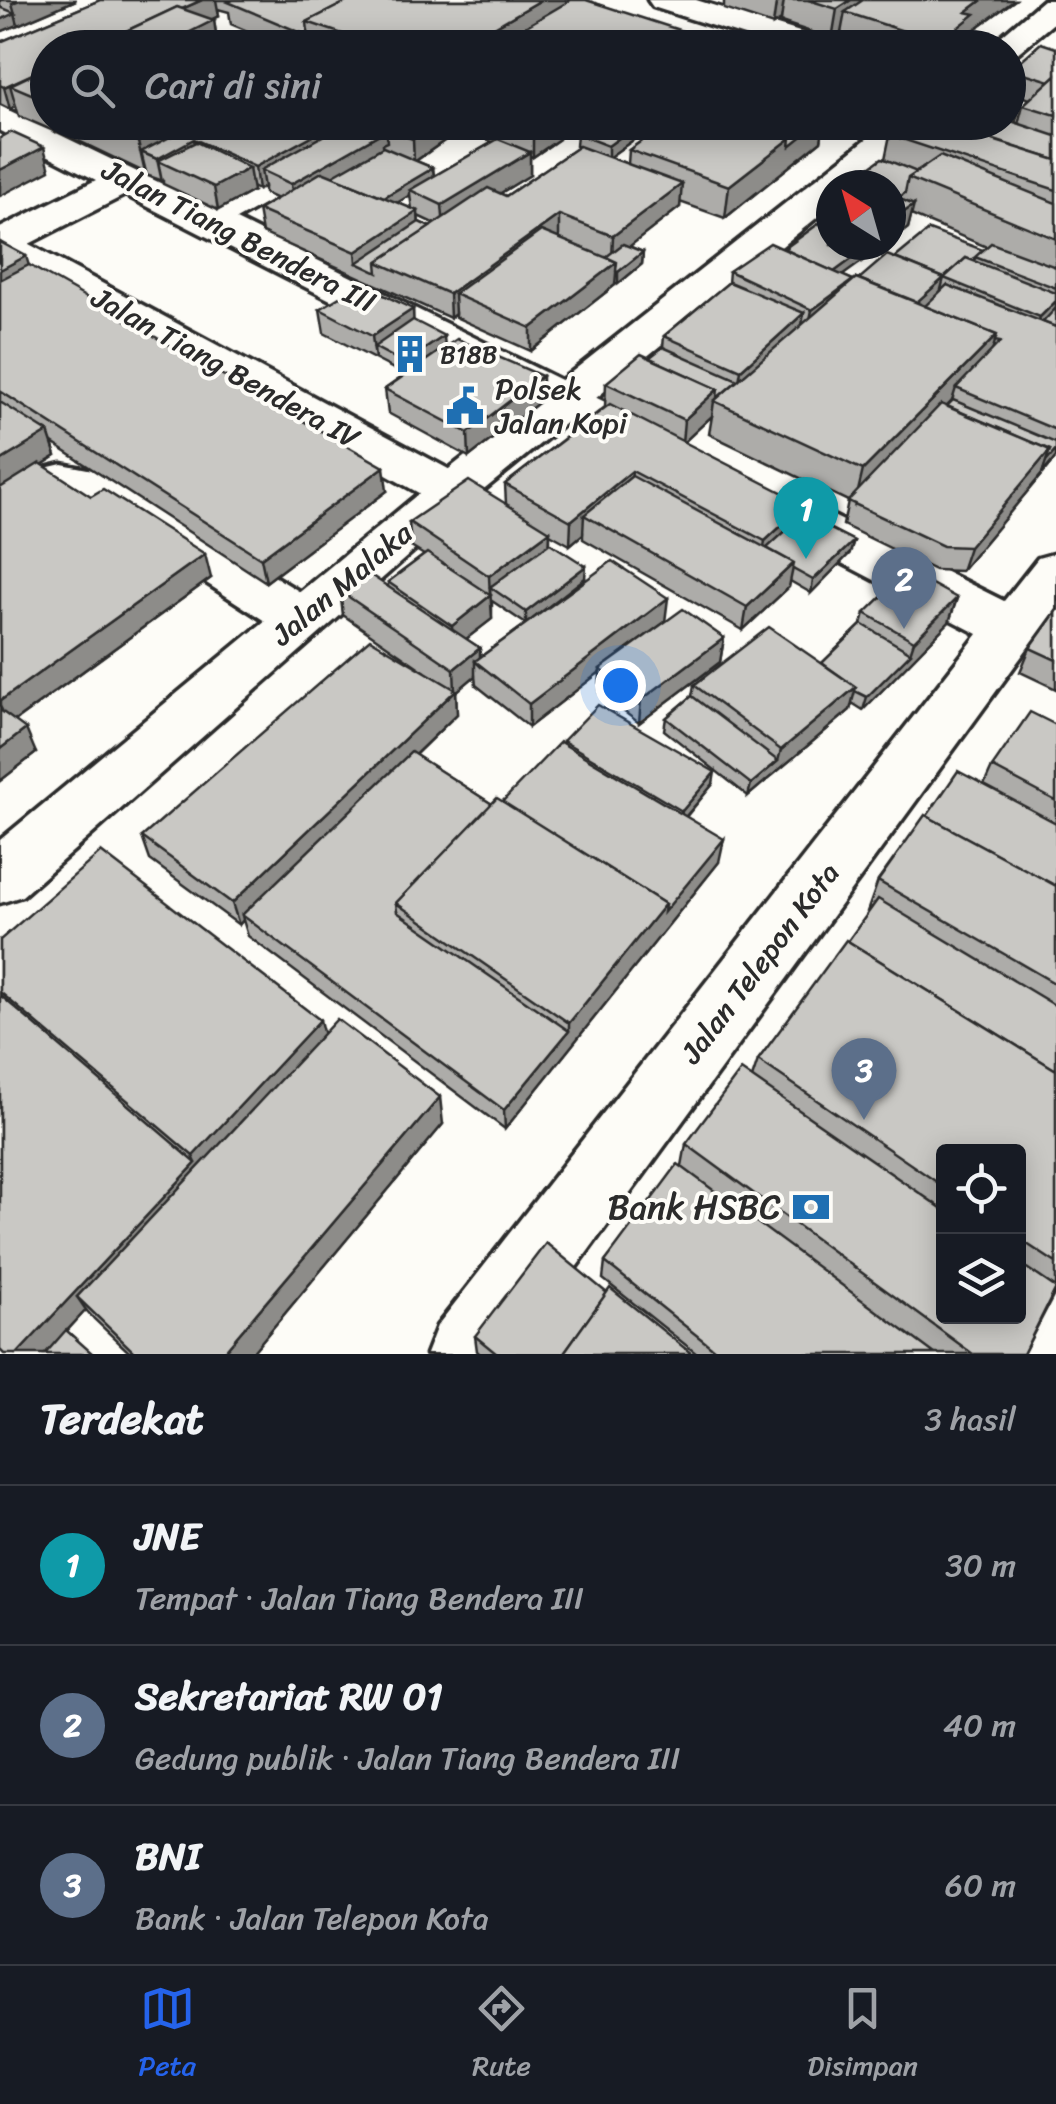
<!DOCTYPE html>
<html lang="id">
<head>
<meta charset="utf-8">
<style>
	:root { --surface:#171b24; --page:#242831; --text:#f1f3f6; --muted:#9ea1a6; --line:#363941; --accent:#2563eb }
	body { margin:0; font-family:Sriracha,sans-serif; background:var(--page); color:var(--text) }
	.controls { position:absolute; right:30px; bottom:30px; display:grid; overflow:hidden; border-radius:10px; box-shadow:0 5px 25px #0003 }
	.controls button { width:90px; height:90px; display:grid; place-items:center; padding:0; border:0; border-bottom:2px solid var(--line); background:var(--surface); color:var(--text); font:50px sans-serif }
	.compass { position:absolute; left:816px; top:170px; width:90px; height:90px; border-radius:50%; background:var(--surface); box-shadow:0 5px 25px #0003; rotate:323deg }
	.you { position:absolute; left:620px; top:685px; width:35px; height:35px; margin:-25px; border:8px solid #fff; border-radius:50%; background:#1a73e8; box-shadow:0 0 0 15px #1a73e833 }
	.badge { display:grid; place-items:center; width:65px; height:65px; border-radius:50%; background:var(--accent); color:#fff; font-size:32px; font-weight:700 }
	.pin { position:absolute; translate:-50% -82px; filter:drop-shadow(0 2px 5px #0008) }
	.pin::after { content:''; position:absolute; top:52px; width:35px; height:30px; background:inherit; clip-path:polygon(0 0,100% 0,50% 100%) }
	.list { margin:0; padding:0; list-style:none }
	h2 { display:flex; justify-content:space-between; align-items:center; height:130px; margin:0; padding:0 40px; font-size:42px }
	h2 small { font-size:32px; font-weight:400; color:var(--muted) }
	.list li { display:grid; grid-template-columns:65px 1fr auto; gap:30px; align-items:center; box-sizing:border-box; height:160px; padding:0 40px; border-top:2px solid var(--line) }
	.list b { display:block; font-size:38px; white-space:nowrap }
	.list p { margin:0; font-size:32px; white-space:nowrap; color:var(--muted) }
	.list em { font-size:32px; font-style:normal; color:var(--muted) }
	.icon { flex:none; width:55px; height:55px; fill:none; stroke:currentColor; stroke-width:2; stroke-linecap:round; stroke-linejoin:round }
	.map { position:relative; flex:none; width:1056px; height:1354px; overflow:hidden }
	.search { position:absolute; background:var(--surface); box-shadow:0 5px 25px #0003; left:30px; right:30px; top:30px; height:110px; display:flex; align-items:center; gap:25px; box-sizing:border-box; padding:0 35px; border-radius:55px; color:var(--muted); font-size:38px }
	.sheet { height:610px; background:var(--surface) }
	nav { display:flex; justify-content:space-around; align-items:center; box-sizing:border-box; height:140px; border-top:2px solid var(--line); background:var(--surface); font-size:28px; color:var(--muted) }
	nav a { display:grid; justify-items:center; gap:5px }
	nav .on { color:var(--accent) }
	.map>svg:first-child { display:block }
</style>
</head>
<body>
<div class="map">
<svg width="1056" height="1354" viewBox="0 0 1056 1354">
	<rect width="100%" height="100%" fill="#fdfcf7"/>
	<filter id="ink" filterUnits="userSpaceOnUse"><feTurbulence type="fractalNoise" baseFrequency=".01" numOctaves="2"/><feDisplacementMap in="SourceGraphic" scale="20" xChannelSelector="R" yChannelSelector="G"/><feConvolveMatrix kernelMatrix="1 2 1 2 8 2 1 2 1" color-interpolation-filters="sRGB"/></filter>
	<g filter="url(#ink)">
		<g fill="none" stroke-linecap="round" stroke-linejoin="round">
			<!-- minor casing -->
			<g stroke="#2b2b2b" stroke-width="7">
				<g id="minor">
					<polygon points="648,0 696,0 829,41 833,48 782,48 653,7"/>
					<polygon points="0,106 206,205 308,149 321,146 334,149 339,157 334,165 236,220 680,439 687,450 680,461 663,465 646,461 125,195 29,244 469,480 476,491 469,502 452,507 435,502 0,260 0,228 96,180 0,131"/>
					<path d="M62,464l41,8 217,132 7,14 -7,14 -19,5 -19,-5 -210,-136c-27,-1 -47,21 -72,27v-38l24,-12z"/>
					<polygon points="784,495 801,500 1004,601 1038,558 1056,553 1056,609 513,1354 426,1354 437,1326 978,634 767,524 759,512 767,500"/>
				</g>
			</g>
			<!-- major casing -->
			<g stroke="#2b2b2b" stroke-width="7">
				<g id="major">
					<polygon points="1043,0 1056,0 1056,21 1015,55 1008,57 1008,48 987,48"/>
					<polygon points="888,122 928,122 856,185 831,185 831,206 469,502 22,896 0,903 0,840 435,480"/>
				</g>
			</g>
			<!-- minor -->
			<use href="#minor" fill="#fdfcf7" fill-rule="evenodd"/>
			<!-- major -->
			<use href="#major" fill="#fdfcf7" fill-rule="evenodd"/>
		</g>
		<!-- wall -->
		<g fill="#adaca9" stroke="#2b2b2b" stroke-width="2.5" fill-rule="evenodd">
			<polygon points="0,0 76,0 0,32"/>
			<path d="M100,0h486l139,48h-438l-56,-24 -2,-12 -11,-3 1,7 -8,3 3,1 4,28h-170v74h512l-1,17 -26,18 -3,-1v19l-30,18 6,3 72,-49 -2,-1 1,-12 73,-6 -41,29 19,7 1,-14 39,-28h156l-3,19 -96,77 -45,-16v5l-51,39 14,6 -1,12 -24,20h-2l-1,1 -84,66 -76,-34v-3l-5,4 -188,-85 -4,-23 19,-11 -13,-6v-6l-6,3 -6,-3 1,4 -35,19 -55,-26v-3l-17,-6v-2l-80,-38 -2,-7 -8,4 -37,-16 -3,-10 -6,3 -10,-5v-62zM464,127v4l29,11 -59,34 -1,-8 -17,-7zM410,195l2,14 -15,-6zM418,216l17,8 -5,3 -11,-5z"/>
			<polygon points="724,0 1015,0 971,32 968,44 964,48 858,48 840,41 841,33 832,39 781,22 781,20 773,25 724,9"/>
			<path d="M1056,48v409l-95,114 -26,-1 -92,-45 5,-24 -139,-67 3,-18 -28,26 119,73 51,26 -4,12 -39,40 -21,-12 -1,6 -46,43 -160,-91v-5l-13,11 -20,-11v9l35,35 -47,37 127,7 59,16 -4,24 -81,61 -40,-30 1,-21 -71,55 -53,-42 -1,-9 -19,16 1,22 -42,41 77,49 10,-2 61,-58v-3l150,43 -27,33 33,45 -214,267 -257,-193 -5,-16 -4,5 -89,-65 -8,-23 282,-166 -81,-56 -3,-24 48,-5v-4l36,-27 -13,-8 -2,-25 97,-18 -1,-20 100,-77 1,-24 43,-25 14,-11 1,-11 64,-53 1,-12 55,-22 37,-27 2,-11 8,-5v39l12,31 10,4 6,-1 36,-21 88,-8 4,-3 -76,-32 -3,13 -17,13v-56h-40l1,-5 33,-21 5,-24 130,-29 -5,17 3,1 5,-19 7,-6 -22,-7v-14l3,-9zM492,601l34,23 -46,33v-9l-14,-9 26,-20z"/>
			<polygon points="0,242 29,265 387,491 266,582 52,443 56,456 42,465 211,578 15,721 36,753 0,781"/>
			<polygon points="320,309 413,309 413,320 445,347 542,400 469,457 388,413 385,389 405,375 324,333"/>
			<polygon points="957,598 949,622 863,710 852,703 850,710 748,796 664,730 666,718 692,696 694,685 822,663 862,624 865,613"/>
			<polygon points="1056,612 1056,689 1020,672 1030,648"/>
			<path d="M1056,725v566l-33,63h-326l-94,-75 2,-17 77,-96 4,-22 66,-66 6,-18 111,-147 -2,-1 11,-31 49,-65 57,-31 8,-18zM944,1152h74v164h-74z"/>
			<polygon points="0,940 323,1034 443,1124 251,1354 131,1354 94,1319 86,1310 67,1331 0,1350"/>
			<polygon points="607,1293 692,1354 480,1354 477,1351 475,1336"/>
		</g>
		<!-- shaded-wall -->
		<g fill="#8d8c89" stroke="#2b2b2b" stroke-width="2.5">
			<polygon points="20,0 76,0 18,25 12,3"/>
			<polygon points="202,0 216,0 219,16 148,48 94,48"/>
			<polygon points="541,0 586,0 506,38 506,48 458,48"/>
			<polygon points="781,0 784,0 781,20 773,25 776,4"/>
			<polygon points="851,0 890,0 845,12 841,33 832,39 837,9"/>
			<polygon points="982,0 1015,0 971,32 968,44 964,48 947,48 950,34 966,12"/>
			<polygon points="15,13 18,25 0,32 0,20"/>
			<polygon points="214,20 218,48 158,48"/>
			<polygon points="308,32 310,48 306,48 304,34"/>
			<polygon points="48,68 10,85 16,106 10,109 4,87"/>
			<polygon points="1020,106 1011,137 997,151 986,138 1002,122 1008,122 1008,117"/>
			<polygon points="53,122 63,122 64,128 56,132"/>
			<polygon points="177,122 199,122 194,139 198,162 158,161 162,182 157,159 141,152 146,172 145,173 138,142"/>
			<polygon points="337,122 346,122 348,140 261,170 264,187 258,190 255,167"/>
			<polygon points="437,122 464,122 464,127 414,162 413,139"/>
			<polygon points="551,122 560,122 559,139 533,157 533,134"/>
			<polygon points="641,122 651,122 650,128 608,158 608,146"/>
			<polygon points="820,122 824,122 821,141 725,218 729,186 791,138"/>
			<polygon points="386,130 387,142 382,144 383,156 294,207 291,184"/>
			<polygon points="44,147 50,170 0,196 0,170"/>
			<polygon points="530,152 530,175 444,228 442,205"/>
			<polygon points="249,168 253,191 218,210 214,187"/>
			<polygon points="433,168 434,180 410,190 410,195 377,215 376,202"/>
			<polygon points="682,184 680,207 612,260 613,236"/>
			<polygon points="914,205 908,228 891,241 891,221"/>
			<polygon points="418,211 419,235 357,263 356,252"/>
			<polygon points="559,215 559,239 454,294 455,314 450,318 449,294"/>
			<polygon points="871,245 885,245 828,286 831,274"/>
			<polygon points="643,252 642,264 618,284 618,272"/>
			<polygon points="26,256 36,289 0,308 0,270"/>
			<polygon points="617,262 615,285 531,351 531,328"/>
			<polygon points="944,278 938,301 925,313 915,303"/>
			<polygon points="853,280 807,334 812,310"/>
			<polygon points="1056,301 1056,311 1036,328 1040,317"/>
			<polygon points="413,309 414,333 374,347 375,359 372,336"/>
			<polygon points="804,313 800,337 714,401 712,416 682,444 684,420 718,389 739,381 741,370"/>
			<polygon points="997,335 987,368 956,388 951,404 855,504 863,470"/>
			<polygon points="444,336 445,348 405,375 404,363"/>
			<polygon points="542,376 542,400 469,457 468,433"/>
			<polygon points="48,432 56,456 0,491 0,461"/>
			<polygon points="1050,450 1042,474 961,571 969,547"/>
			<polygon points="1056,450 1056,457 1042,474 1046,462"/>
			<polygon points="384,467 387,491 266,582 261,558"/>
			<polygon points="632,471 630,495 584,515 583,534 570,545 571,521"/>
			<polygon points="805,504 800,528 763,553 765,541"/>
			<polygon points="550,531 549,555 490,587 492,619 453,649 452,626 490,596 489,576"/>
			<polygon points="854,541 850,553 811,593 813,580"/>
			<polygon points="205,554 211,578 9,725 0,706 0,701"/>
			<polygon points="794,563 789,587 743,630 747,607"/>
			<polygon points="586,566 585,578 526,624 526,612"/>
			<polygon points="668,598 665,622 600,669 600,672 529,727 529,704"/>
			<polygon points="957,598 949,622 863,710 867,697 910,653 914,641"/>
			<polygon points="724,638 720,662 639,723 641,700"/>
			<polygon points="480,648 480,666 475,661 475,676 456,692 457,714 246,918 242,915 243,920 239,925 232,903 455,691 454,669"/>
			<polygon points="856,687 850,710 748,796 751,784 778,761 781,750"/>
			<polygon points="26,729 36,753 0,781 0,749"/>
			<polygon points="715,772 713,784 680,823 682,811"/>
			<polygon points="724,839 719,862 505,1129 504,1110 569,1031 569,1023 665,904"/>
			<polygon points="320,1020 327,1048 77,1297 86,1310 45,1354 17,1354 196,1163 193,1156"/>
			<polygon points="440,1097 443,1124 251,1354 222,1354"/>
		</g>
		<!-- building -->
		<g fill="#c9c8c4" stroke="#2b2b2b" stroke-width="2.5">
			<polygon points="100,0 202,0 182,9 177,7 90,48 48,48 48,67 4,87 0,85 0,42"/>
			<polygon points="233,0 350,0 307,22 308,32 304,34 228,2"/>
			<polygon points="350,0 541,0 458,48 384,48 307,22"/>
			<polygon points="571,0 586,0 726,45 722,48 535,48 506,38"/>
			<polygon points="808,0 851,0 837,9"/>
			<polygon points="863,0 982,0 966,12 975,14 950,34 916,35 845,12"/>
			<polygon points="0,7 15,13 0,20"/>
			<polygon points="177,7 214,20 158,48 90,48"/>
			<polygon points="1041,43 1056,48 1056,75 1050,81 1011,69"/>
			<polygon points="48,67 48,101 10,85"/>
			<polygon points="1056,75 1056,115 1023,105"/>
			<polygon points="1008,102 1020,106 1008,117"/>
			<polygon points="1011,121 1056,136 1056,160 991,139"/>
			<polygon points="97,122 177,122 138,142"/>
			<polygon points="199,122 337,122 255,167 194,139 157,159 141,152"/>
			<polygon points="348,122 357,122 381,133 291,184 261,170"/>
			<polygon points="357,122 380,122 391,127 381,133"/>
			<polygon points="397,122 437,122 413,139 386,130"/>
			<polygon points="502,122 551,122 533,134"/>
			<polygon points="594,122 641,122 608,146 577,134"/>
			<polygon points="668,122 747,122 791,138 729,186 629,150"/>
			<polygon points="747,122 820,122 790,146 791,138"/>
			<polygon points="905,122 1002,122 986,138 1056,160 1056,190 890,135"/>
			<polygon points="11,132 44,147 0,170 0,138"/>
			<polygon points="498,139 530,152 442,205 410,190"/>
			<polygon points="196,142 249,168 214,187 158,161"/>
			<polygon points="579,146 682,184 613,236 559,215 449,294 377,262 488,188 506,196"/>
			<polygon points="383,147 433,168 384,197 332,176"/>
			<polygon points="940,156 1056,203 1056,239 908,178"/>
			<polygon points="882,158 917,172 908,178 905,193 898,198 891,195 891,185 866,185 852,180"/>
			<polygon points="322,172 418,211 356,252 258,210"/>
			<polygon points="891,195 914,205 891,221"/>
			<polygon points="831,206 831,215 823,211"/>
			<polygon points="419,222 430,227 377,262 378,273 357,263"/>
			<polygon points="821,222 831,227 831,245 871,245 834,272 784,249"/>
			<polygon points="929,230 983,250 973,261 966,258 944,278 895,258"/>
			<polygon points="541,231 617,262 531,328 454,294"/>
			<polygon points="0,242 26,256 0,270"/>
			<polygon points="770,243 853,280 812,310 729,271"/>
			<polygon points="991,243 1056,267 1056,288 975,257"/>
			<polygon points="623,244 643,252 618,272 616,271 617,262 606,257"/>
			<polygon points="887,255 944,278 917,302 859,279"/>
			<polygon points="966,258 1056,293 1056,301 1040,317 944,278"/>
			<polygon points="29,265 384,467 261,558 0,391 0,280"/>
			<polygon points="856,278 997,335 863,470 714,401"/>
			<polygon points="729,282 804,313 741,370 664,336"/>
			<polygon points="361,284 413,309 372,336 320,309"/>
			<polygon points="947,285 1056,327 1056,430 956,388 1000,342 995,341 997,335 925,306"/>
			<polygon points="1056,308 1056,327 1043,322"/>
			<polygon points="413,320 444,336 404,363 374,347"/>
			<polygon points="457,339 542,376 468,433 385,389"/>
			<polygon points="663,347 738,380 717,398 718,389 649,358"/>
			<polygon points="641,354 718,389 684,420 606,383"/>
			<polygon points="953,400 1056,443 1056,450 1046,462 1050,450 947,406"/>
			<polygon points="0,402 48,432 0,461"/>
			<polygon points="610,404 805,504 765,541 632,471 571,521 505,484"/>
			<polygon points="941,404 1050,450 969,547 943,546 848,501"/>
			<polygon points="40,463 91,496 103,489 205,554 0,701 0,488"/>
			<polygon points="632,476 794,563 747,607 584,515"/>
			<polygon points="469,481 550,531 489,576 409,522"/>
			<polygon points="803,515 854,541 813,580 793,569 794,563 767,548"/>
			<polygon points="550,543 586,566 526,612 490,587"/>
			<polygon points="427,553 491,595 452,626 388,582"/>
			<polygon points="612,561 668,598 529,704 475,661"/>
			<polygon points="908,571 957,598 914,641 865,613"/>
			<polygon points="366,572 480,648 454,669 340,591"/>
			<polygon points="683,609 724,638 641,700 600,669"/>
			<polygon points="1056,612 1056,660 1030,648"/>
			<polygon points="862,624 911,653 867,697 855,691 856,687 822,663"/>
			<polygon points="769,627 856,687 781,750 694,685"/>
			<polygon points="370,639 456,690 232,903 142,837"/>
			<polygon points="692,696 778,761 751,784 666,718"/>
			<polygon points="598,705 715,772 682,811 563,741"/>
			<polygon points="0,710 26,729 0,749"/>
			<polygon points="1030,712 1056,725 1056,801 992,767"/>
			<polygon points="560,742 724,839 664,912 665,904 502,802"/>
			<polygon points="411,752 492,804 396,903 397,912 569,1031 504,1110 242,915"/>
			<polygon points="958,771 1056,823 1056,886 927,816"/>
			<polygon points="497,798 665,904 569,1023 396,903"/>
			<polygon points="925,815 1056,886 1056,984 878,881"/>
			<polygon points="101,852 320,1020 193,1156 0,992 0,940"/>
			<polygon points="878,899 1056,1006 1056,1070 848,941"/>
			<polygon points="846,940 1056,1070 1056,1263 1018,1238 1018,1152 944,1152 944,1187 758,1060"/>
			<polygon points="0,995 196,1163 17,1354 4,1354 0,1350"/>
			<polygon points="337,1019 440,1097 222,1354 136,1354 77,1297"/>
			<polygon points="741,1070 944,1210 944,1316 1018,1316 1018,1262 1056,1288 1023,1354 973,1354 686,1144"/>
			<polygon points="678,1164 935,1354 720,1354 605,1262"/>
			<polygon points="546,1243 607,1293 563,1354 497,1354 475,1336"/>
			<polygon points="610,1288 692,1354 563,1354"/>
			<polygon points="66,1330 93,1354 45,1354"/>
		</g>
	</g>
	<!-- icons -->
	<defs>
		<g id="building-bare" transform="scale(3)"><path d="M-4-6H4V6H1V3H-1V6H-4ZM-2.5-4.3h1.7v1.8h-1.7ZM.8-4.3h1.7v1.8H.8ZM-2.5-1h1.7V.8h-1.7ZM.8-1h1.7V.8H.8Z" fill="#1f6fb2" stroke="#fdfcf7" stroke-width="2.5" paint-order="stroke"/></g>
		<g id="civic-bare" transform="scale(3)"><path d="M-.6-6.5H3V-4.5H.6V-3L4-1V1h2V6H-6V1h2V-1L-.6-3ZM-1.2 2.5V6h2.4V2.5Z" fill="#1f6fb2" stroke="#fdfcf7" stroke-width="2.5" paint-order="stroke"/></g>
		<g id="bank-bare" transform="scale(3)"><path d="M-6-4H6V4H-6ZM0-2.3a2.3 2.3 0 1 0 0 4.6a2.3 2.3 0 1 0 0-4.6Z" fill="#1f6fb2" stroke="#fdfcf7" stroke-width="2.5" paint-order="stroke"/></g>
	</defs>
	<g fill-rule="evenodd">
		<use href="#building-bare" x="410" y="354"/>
		<use href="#civic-bare" x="465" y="406"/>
		<use href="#bank-bare" x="811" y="1207"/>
	</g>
	<g text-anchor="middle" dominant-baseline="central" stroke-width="8" stroke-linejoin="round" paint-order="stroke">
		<!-- far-poi labels -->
		<g font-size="25" fill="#2b2b2b" stroke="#fdfcf7" text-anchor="start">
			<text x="440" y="354">B18B</text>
		</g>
		<!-- street labels -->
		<g font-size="30" fill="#2b2b2b" stroke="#fdfcf7">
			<text transform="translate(239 236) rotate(27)">Jalan Tiang Bendera III</text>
			<text transform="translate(226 368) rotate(29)">Jalan Tiang Bendera IV</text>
			<text transform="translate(342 584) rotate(-40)">Jalan Malaka</text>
			<text transform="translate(760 963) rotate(-53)">Jalan Telepon Kota</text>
		</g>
		<!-- poi labels -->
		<g font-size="30" fill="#2b2b2b" stroke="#fdfcf7" text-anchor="start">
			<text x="495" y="389">Polsek<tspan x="495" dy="34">Jalan Kopi</tspan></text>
		</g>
		<!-- near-poi labels -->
		<g font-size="35" fill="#2b2b2b" stroke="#fdfcf7" text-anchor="end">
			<text x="781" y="1207">Bank HSBC</text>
		</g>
	</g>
</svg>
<div class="controls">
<button><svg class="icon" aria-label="locate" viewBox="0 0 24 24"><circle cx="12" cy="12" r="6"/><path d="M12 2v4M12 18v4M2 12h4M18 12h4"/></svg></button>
<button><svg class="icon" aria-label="layers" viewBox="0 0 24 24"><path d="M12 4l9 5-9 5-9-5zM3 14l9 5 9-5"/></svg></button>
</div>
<svg class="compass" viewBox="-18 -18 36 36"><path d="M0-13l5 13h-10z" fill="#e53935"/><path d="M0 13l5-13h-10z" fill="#9ea1a6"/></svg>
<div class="you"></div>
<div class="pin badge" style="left:806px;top:559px;background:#0f9aa8">1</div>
<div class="pin badge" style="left:904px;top:629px;background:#5c6f8a">2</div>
<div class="pin badge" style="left:864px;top:1120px;background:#5c6f8a">3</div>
<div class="search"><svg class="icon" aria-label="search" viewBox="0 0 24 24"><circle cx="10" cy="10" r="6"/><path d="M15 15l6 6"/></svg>Cari di sini</div>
</div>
<section class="sheet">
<h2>Terdekat<small>3 hasil</small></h2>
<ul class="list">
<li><span class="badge" style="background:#0f9aa8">1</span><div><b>JNE</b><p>Tempat · Jalan Tiang Bendera III</p></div><em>30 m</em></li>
<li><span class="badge" style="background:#5c6f8a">2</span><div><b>Sekretariat RW 01</b><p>Gedung publik · Jalan Tiang Bendera III</p></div><em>40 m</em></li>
<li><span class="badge" style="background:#5c6f8a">3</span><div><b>BNI</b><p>Bank · Jalan Telepon Kota</p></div><em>60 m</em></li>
</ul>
</section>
<nav>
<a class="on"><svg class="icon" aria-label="map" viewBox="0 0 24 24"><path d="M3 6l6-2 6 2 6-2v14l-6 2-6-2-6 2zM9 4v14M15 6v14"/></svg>Peta</a>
<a><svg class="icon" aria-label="directions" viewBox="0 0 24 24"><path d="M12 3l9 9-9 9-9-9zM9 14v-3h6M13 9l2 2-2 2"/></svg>Rute</a>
<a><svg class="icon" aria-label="saved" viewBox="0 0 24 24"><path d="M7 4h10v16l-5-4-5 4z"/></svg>Disimpan</a>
</nav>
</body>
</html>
